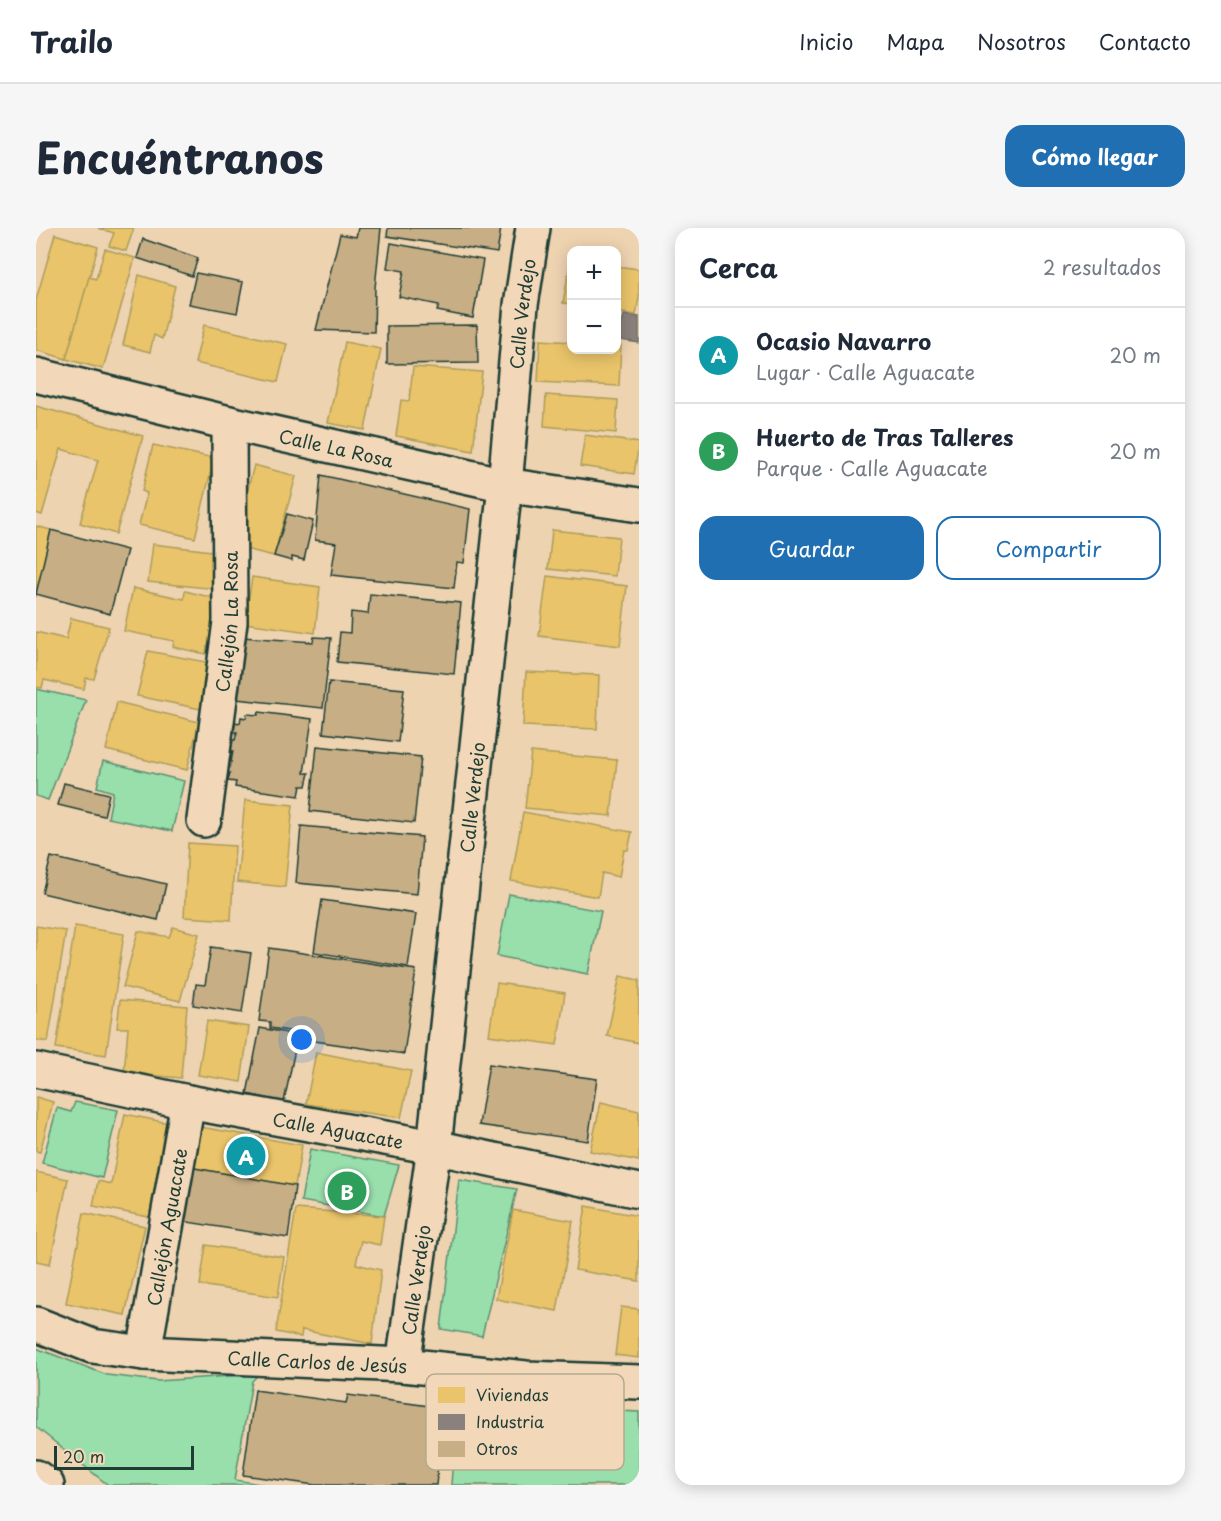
<!DOCTYPE html>
<html lang="es">
<head>
<meta charset="utf-8">
<style>
	:root { --surface:#fff; --page:#f6f6f7; --text:#1f2937; --muted:#747a83; --line:#e0e1e3; --accent:#1f6fb2 }
	body { margin:0; font-family:"Playpen Sans",sans-serif; background:var(--page); color:var(--text) }
	.controls { position:absolute; right:18px; top:18px; display:grid; overflow:hidden; border-radius:12px; box-shadow:0 3px 15px #0003 }
	.controls button { width:54px; height:54px; display:grid; place-items:center; padding:0; border:0; border-bottom:2px solid var(--line); background:var(--surface); color:var(--text); font:30px sans-serif }
	.scale { position:absolute; left:18px; bottom:15px; width:140px; box-sizing:border-box; padding-left:6px; border:3px solid #1f3d34; border-top:0; font-size:16px; line-height:21px; white-space:nowrap; color:#1f3d34; -webkit-text-stroke:4px #f2d8b9; paint-order:stroke }
	.you { position:absolute; left:266px; top:812px; width:21px; height:21px; margin:-15px; border:4px solid #fff; border-radius:50%; background:#1a73e8; box-shadow:0 0 0 9px #1a73e833 }
	.badge { display:grid; place-items:center; width:39px; height:39px; border-radius:50%; background:var(--accent); color:#fff; font-size:20px; font-weight:700 }
	.pin { position:absolute; translate:-50% -50%; border:3px solid #fff; box-shadow:0 2px 6px #0006 }
	.list { margin:0; padding:0; list-style:none }
	h2 { display:flex; justify-content:space-between; align-items:center; height:78px; margin:0; padding:0 24px; font-size:26px }
	h2 small { font-size:20px; font-weight:400; color:var(--muted) }
	.list li { display:grid; grid-template-columns:39px 1fr auto; gap:18px; align-items:center; box-sizing:border-box; height:96px; padding:0 24px; border-top:2px solid var(--line) }
	.list b { display:block; font-size:22px; white-space:nowrap }
	.list p { margin:0; font-size:20px; white-space:nowrap; color:var(--muted) }
	.list em { font-size:20px; font-style:normal; color:var(--muted) }
	.actions { display:flex; gap:12px; padding:18px 24px }
	.actions a { flex:1; padding:14px 0; border:2px solid var(--accent); border-radius:18px; text-align:center; font-size:21px; color:var(--accent) }
	.actions .main { background:var(--accent); color:#fff }
	.map { position:relative; flex:none; width:603px; height:1257px; overflow:hidden; border-radius:18px }
	header { display:flex; align-items:center; gap:36px; box-sizing:border-box; height:84px; padding:0 30px; background:var(--surface); border-bottom:2px solid var(--line) }
	header strong { font-size:28px }
	nav { display:flex; gap:33px; margin-inline-start:auto; font-size:21px }
	.intro { display:flex; align-items:center; justify-content:space-between; box-sizing:border-box; height:144px; padding:0 36px }
	h1 { margin:0; font-size:42px }
	.button { padding:15px 27px; border-radius:18px; background:var(--accent); color:#fff; font-size:21px; font-weight:700 }
	main { display:flex; gap:36px; padding:0 36px }
	aside { flex:1; background:var(--surface); border-radius:18px; box-shadow:0 3px 15px #0003 }
	.map>svg:first-child { display:block }
</style>
</head>
<body>
<header>
<strong>Trailo</strong>
<nav><a>Inicio</a><a>Mapa</a><a>Nosotros</a><a>Contacto</a></nav>
</header>
<div class="intro"><h1>Encuéntranos</h1><a class="button">Cómo llegar</a></div>
<main>
<div class="map">
<svg width="603" height="1257" viewBox="0 0 603 1257">
	<rect width="100%" height="100%" fill="#eed3b1"/>
	<filter id="ink" filterUnits="userSpaceOnUse"><feTurbulence type="fractalNoise" baseFrequency=".0167" numOctaves="2"/><feDisplacementMap in="SourceGraphic" scale="12" xChannelSelector="R" yChannelSelector="G"/><feConvolveMatrix kernelMatrix="1 2 1 2 8 2 1 2 1" color-interpolation-filters="sRGB"/></filter>
	<g filter="url(#ink)">
		<!-- green -->
		<g fill="#98dfac" stroke="#5c8e70" stroke-width="1.5">
			<polygon points="0,461 50,472 12,572 0,568"/>
			<polygon points="67,533 148,553 136,603 72,590 77,564 61,559"/>
			<polygon points="473,666 565,683 552,746 461,728"/>
			<polygon points="39,874 82,882 66,950 6,935 21,880 35,884"/>
			<polygon points="274,921 363,937 348,988 265,973"/>
			<polygon points="423,952 481,961 446,1108 405,1101"/>
			<polygon points="0,1120 71,1147 122,1153 223,1146 216,1153 199,1252 230,1257 72,1257 0,1199"/>
			<polygon points="421,1175 603,1184 603,1257 415,1257"/>
		</g>
		<!-- homes -->
		<g fill="#e9c46a" stroke="#ac9c5a" stroke-width="1.5">
			<polygon points="62,0 98,0 90,23 73,18 78,5"/>
			<polygon points="19,6 62,19 30,131 0,122 0,72"/>
			<polygon points="69,21 99,30 67,141 30,131 53,49 60,51"/>
			<polygon points="535,30 536,31 536,76 527,75"/>
			<polygon points="580,38 603,41 603,69 600,87 580,84"/>
			<polygon points="103,47 139,58 126,111 118,107 114,124 87,117"/>
			<polygon points="168,97 251,116 242,154 159,135"/>
			<polygon points="504,112 536,114 536,122 580,122 580,116 585,117 583,158 502,154"/>
			<polygon points="309,114 345,121 329,202 292,195"/>
			<polygon points="377,139 446,144 437,223 360,208 365,172 373,173"/>
			<polygon points="510,167 582,172 580,205 508,198"/>
			<polygon points="0,178 107,208 80,306 44,295 62,232 25,221 6,287 0,285"/>
			<polygon points="549,207 603,215 598,246 544,238"/>
			<polygon points="117,217 178,230 159,310 103,297 111,265 106,263"/>
			<polygon points="218,237 260,248 238,328 201,319 202,299"/>
			<polygon points="0,298 15,302 0,369"/>
			<polygon points="516,302 583,309 579,348 512,341"/>
			<polygon points="117,316 184,324 181,361 112,354"/>
			<polygon points="511,348 591,358 584,418 503,408"/>
			<polygon points="216,349 284,359 279,405 209,395"/>
			<polygon points="97,360 148,371 149,363 178,370 177,375 184,376 175,419 171,418 170,426 137,419 138,413 88,403"/>
			<polygon points="35,390 73,399 58,451 50,450 48,461 8,452 6,460 0,459 0,404 30,411"/>
			<polygon points="112,423 175,435 165,481 101,468"/>
			<polygon points="490,444 563,447 561,501 487,498"/>
			<polygon points="81,474 163,494 151,542 70,522"/>
			<polygon points="495,524 581,532 575,588 489,580"/>
			<polygon points="209,572 257,577 249,659 201,654"/>
			<polygon points="487,584 596,604 592,622 588,622 583,649 566,645 562,669 475,653"/>
			<polygon points="152,615 199,618 195,692 148,689"/>
			<polygon points="0,698 30,703 12,814 0,812"/>
			<polygon points="39,698 88,706 70,827 20,820"/>
			<polygon points="137,699 163,706 144,773 87,759 102,703 133,709"/>
			<polygon points="584,748 603,752 603,815 571,808"/>
			<polygon points="461,755 529,765 521,817 453,807"/>
			<polygon points="84,772 151,778 145,850 88,845 92,800 81,800"/>
			<polygon points="171,793 213,799 205,854 162,847"/>
			<polygon points="280,824 375,843 365,890 270,876"/>
			<polygon points="0,869 17,874 4,924 0,923"/>
			<polygon points="565,874 603,883 603,933 554,923"/>
			<polygon points="89,886 137,896 118,990 57,978 62,953 75,956"/>
			<polygon points="159,898 266,917 259,958 153,939"/>
			<polygon points="0,944 32,951 14,1036 0,1033"/>
			<polygon points="550,978 603,988 603,1053 539,1042"/>
			<polygon points="260,981 348,988 344,1017 325,1013 320,1036 345,1042 336,1116 266,1102 265,1109 240,1104"/>
			<polygon points="477,982 537,993 521,1083 460,1071"/>
			<polygon points="48,985 109,998 89,1087 30,1075"/>
			<polygon points="170,1017 248,1029 242,1069 164,1057"/>
			<polygon points="585,1079 603,1081 603,1130 579,1127"/>
		</g>
		<!-- industry -->
		<polygon fill="#8a817c" stroke="#6a6d66" stroke-width="1.5" points="588,87 603,89 603,115 583,112"/>
		<!-- building -->
		<g fill="#c7ae85" stroke="#1f3d34" stroke-width="1.5">
			<polygon points="322,0 345,0 339,60 338,104 280,102 304,6 320,9"/>
			<polygon points="352,0 465,0 461,25 351,8"/>
			<polygon points="107,11 162,30 156,48 101,30"/>
			<polygon points="355,15 447,32 437,90 401,83 403,77 363,69 368,43 351,40"/>
			<polygon points="160,45 207,54 201,85 153,76"/>
			<polygon points="441,97 442,135 351,136 351,98"/>
			<polygon points="285,247 434,281 428,335 421,334 418,360 295,347 300,315 279,312"/>
			<polygon points="251,286 277,293 268,332 256,329 256,333 238,328"/>
			<polygon points="15,302 91,322 74,386 0,366"/>
			<polygon points="334,366 425,375 418,446 301,434 304,404 314,405 315,384 332,386"/>
			<polygon points="206,409 277,414 278,409 295,410 287,480 200,471"/>
			<polygon points="293,454 368,461 362,514 287,505"/>
			<polygon points="223,484 276,491 268,545 273,545 270,558 265,558 263,568 199,559 200,554 192,553 194,545 190,544 192,533 195,534 197,523 194,523 195,512 199,512 201,504 198,504 199,494 204,495 205,489 210,490 211,486 222,487"/>
			<polygon points="281,518 385,529 378,595 274,583"/>
			<polygon points="28,555 73,566 68,588 22,577"/>
			<polygon points="265,598 386,609 381,666 260,655"/>
			<polygon points="15,629 130,656 122,692 6,665"/>
			<polygon points="286,672 380,686 372,739 278,724"/>
			<polygon points="175,719 215,725 206,785 157,777 160,756 169,757"/>
			<polygon points="233,720 380,742 368,826 265,811 266,805 234,800 234,794 223,793"/>
			<polygon points="224,800 262,807 248,874 211,866"/>
			<polygon points="453,836 561,851 552,913 443,897"/>
			<polygon points="153,939 259,958 252,1010 145,993"/>
			<polygon points="219,1162 310,1175 312,1167 408,1180 400,1257 279,1257 207,1247"/>
		</g>
		<g fill="none" stroke-linecap="round" stroke-linejoin="round">
			<!-- minor casing -->
			<g stroke="#1f3d34" stroke-width="38">
				<g id="minor">
					<path id="s1" d="M0,147l193,48 276,62 134,20"/>
					<path id="s2" d="M168,592l26,-198 -1,-199"/>
					<path id="s3" d="M0,842l152,32 246,45 205,44"/>
					<path id="s4" d="M0,1096l56,22 52,7 259,12 123,13 113,4"/>
					<path id="s5" d="M108,1125l44,-251"/>
					<path id="s6" d="M367,1137l31,-218 71,-662 16,-180 12,-77"/>
					<polyline points="0,1249 11,1257"/>
				</g>
			</g>
			<!-- minor -->
			<use href="#minor" stroke="#f2d8b9" stroke-width="33"/>
		</g>
	</g>
	<g text-anchor="middle" dominant-baseline="central" stroke-width="6" stroke-linejoin="round" paint-order="stroke">
		<!-- street labels -->
		<g font-size="18" fill="#1f3d34" stroke="#f2d8b9">
			<text stroke="none"><textPath href="#s6" startOffset="1058">Calle Verdejo</textPath></text>
			<text stroke="none"><textPath href="#s1" startOffset="309">Calle La Rosa</textPath></text>
			<text stroke="none"><textPath href="#s2" startOffset="200">Callejón La Rosa</textPath></text>
			<text stroke="none"><textPath href="#s6" startOffset="572">Calle Verdejo</textPath></text>
			<text stroke="none"><textPath href="#s3" startOffset="308">Calle Aguacate</textPath></text>
			<text stroke="none"><textPath href="#s5" startOffset="128">Callejón Aguacate</textPath></text>
			<text stroke="none"><textPath href="#s6" startOffset="86">Calle Verdejo</textPath></text>
			<text stroke="none"><textPath href="#s4" startOffset="286">Calle Carlos de Jesús</textPath></text>
		</g>
	</g>
	<!-- legend -->
	<rect x="390" y="1146" width="198" height="96" rx="9" fill="#f2d8b9" stroke="#b3aa91" stroke-width="1.5"/>
	<rect x="402" y="1159" width="27" height="16" fill="#e9c46a"/>
	<rect x="402" y="1186" width="27" height="16" fill="#8a817c"/>
	<rect x="402" y="1213" width="27" height="16" fill="#c7ae85"/>
	<g font-size="16" fill="#1f3d34">
		<text x="440" y="1173">Viviendas</text>
		<text x="440" y="1200">Industria</text>
		<text x="440" y="1227">Otros</text>
	</g>
</svg>
<div class="controls">
<button>+</button>
<button>−</button>
</div>
<div class="scale">20 m</div>
<div class="you"></div>
<div class="pin badge" style="left:210px;top:928px;background:#0f9aa8">A</div>
<div class="pin badge" style="left:311px;top:963px;background:#2e9e5b">B</div>
</div>
<aside>
<h2>Cerca<small>2 resultados</small></h2>
<ul class="list">
<li><span class="badge" style="background:#0f9aa8">A</span><div><b>Ocasio Navarro</b><p>Lugar · Calle Aguacate</p></div><em>20 m</em></li>
<li><span class="badge" style="background:#2e9e5b">B</span><div><b>Huerto de Tras Talleres</b><p>Parque · Calle Aguacate</p></div><em>20 m</em></li>
</ul>
<div class="actions"><a class="main">Guardar</a><a>Compartir</a></div>
</aside>
</main>
</body>
</html>
